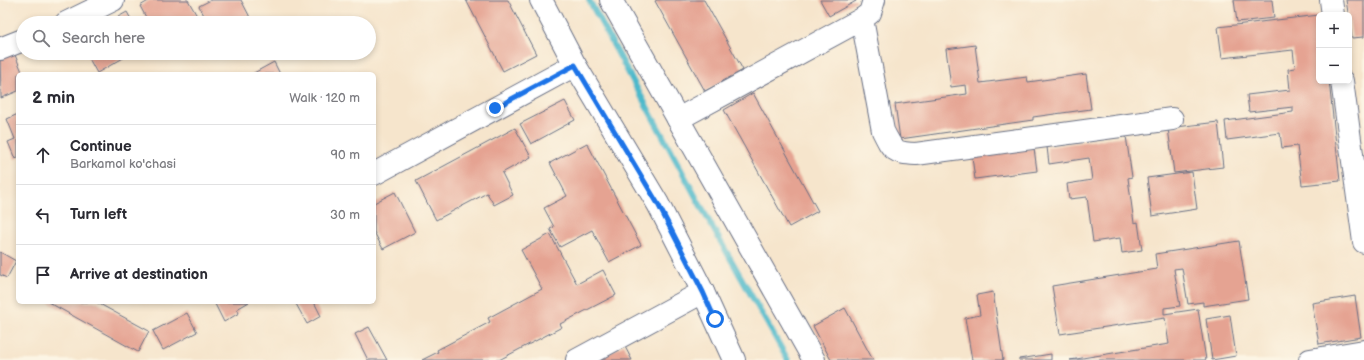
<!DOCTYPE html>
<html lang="en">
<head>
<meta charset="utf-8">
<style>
	:root { --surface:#fff; --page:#f2f2f3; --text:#2b2b33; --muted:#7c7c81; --line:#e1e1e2 }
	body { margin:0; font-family:"Balsamiq Sans",sans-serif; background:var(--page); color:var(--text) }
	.controls { position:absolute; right:12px; top:12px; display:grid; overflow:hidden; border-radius:6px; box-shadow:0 2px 6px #0003 }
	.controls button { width:36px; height:36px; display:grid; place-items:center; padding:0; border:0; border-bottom:1px solid var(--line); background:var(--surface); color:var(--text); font:20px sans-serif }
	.stop { position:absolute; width:12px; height:12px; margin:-9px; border:3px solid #1a73e8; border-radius:50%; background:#fff }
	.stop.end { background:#1a73e8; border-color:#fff; box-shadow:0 1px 4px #0008 }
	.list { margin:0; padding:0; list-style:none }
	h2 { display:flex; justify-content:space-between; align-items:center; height:52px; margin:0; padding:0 16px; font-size:17px }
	h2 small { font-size:13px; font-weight:400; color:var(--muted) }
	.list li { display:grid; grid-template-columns:26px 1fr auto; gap:12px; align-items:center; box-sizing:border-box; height:60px; padding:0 16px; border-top:1px solid var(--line) }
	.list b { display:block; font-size:15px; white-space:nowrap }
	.list p { margin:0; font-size:13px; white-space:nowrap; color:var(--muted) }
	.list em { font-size:13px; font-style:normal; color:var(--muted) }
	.icon { flex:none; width:22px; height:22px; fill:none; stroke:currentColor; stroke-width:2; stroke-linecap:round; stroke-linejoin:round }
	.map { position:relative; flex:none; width:1364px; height:360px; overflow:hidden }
	.search { position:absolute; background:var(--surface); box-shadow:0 2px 6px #0003; left:16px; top:16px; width:360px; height:44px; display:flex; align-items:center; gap:10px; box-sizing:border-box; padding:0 14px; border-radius:22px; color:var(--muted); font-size:15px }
	.panel { position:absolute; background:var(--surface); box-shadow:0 2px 6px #0003; left:16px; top:72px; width:360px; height:232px; border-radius:6px }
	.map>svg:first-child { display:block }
</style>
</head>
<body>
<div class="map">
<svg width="1364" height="360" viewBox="0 0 1364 360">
	<rect width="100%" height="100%" fill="#fcf5e5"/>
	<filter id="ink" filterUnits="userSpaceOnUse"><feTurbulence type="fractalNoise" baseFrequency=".025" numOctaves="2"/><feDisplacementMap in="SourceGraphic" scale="8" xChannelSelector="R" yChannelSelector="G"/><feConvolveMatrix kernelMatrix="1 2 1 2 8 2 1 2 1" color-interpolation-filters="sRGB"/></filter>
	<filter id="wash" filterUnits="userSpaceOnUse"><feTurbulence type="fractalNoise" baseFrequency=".012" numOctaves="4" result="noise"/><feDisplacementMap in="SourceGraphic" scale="16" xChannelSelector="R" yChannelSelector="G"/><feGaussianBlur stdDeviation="0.9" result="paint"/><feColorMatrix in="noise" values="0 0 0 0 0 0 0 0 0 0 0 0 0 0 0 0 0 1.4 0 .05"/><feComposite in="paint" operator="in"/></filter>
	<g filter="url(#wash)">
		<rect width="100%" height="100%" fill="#f6e5cc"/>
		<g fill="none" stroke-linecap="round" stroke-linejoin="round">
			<!-- stream -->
			<polyline stroke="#4eb9cb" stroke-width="6" points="589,0 709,221 788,360"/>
		</g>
		<g id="blocks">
			<!-- building -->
			<g fill="#e5a392">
				<polygon points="150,0 188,0 201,23 177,23 176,22 174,23 149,23 140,6"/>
				<polygon points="211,0 241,0 253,23 208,23 199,6"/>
				<polygon points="466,0 508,0 536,54 503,71"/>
				<polygon points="657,0 704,0 743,70 705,91 655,1"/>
				<polygon points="820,0 856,0 856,1 829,16"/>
				<polygon points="1234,0 1272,0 1274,18 1237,22"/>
				<polygon points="1346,0 1364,0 1364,37 1352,38"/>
				<polygon points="127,12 133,23 107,23"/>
				<polygon points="1319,15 1319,81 1329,81 1340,181 1302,185 1297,146 1282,148 1280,133 1227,140 1225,121 1293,112 1293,107 1249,112 1247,95 1290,90 1288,69 1295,68 1293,50 1222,58 1218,27"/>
				<polygon points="975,45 980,83 1027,77 1028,82 1086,74 1091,109 1033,117 1033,120 900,139 895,104 967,94 966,85 951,87 946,49"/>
				<polygon points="12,48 23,74 18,74 18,91 1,98 0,54"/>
				<polygon points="86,53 132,53 97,73"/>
				<polygon points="274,62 280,74 252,74"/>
				<polygon points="753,93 818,211 789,227 724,110"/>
				<polygon points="565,101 575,120 531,144 520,124"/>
				<polygon points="18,114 18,158 15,159 8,142 15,139 7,119"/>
				<polygon points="1218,122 1223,167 1174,173 1168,128"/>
				<polygon points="515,128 531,157 502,173 513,195 494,205 487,193 436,220 416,181"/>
				<polygon points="1126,136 1132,177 1128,178 1134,223 1138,222 1142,250 1122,253 1120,238 1093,242 1087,197 1069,199 1067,184 1092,180 1089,158 1049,164 1047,147"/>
				<polygon points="587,143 641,245 609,262 592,230 560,247 550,229 554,227 544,208 567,196 550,163"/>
				<polygon points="1034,148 1037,171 975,179 972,157"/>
				<polygon points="1192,172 1197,209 1152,216 1147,178"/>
				<polygon points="395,192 415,232 383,249 374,232 374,203"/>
				<polygon points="550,234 577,284 603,270 616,295 560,324 562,327 499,360 422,360 438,352 437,350 490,322 488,318 542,289 521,250"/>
				<polygon points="1239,241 1248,299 1203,306 1203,302 1188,304 1182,268 1174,269 1180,306 1164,308 1164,314 1198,309 1206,360 1070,360 1169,344 1165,318 1060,334 1052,286 1157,269 1155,254"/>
				<polygon points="0,252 16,261 7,278 0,275"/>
				<polygon points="993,292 1003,360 972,360 965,318 980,315 977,295"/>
				<polygon points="1355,296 1361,337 1319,344 1312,303"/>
				<polygon points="48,302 96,302 149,331 138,352"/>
				<polygon points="214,302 249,302 237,309 239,313 224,322"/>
				<polygon points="295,302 314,302 321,316 307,324"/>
				<polygon points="845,308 873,360 831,360 813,326"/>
				<polygon points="187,313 197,332 163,350 153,331"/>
				<polygon points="1230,315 1236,356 1212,360 1206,319"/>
				<polygon points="369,327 387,360 368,360 355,334"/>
				<polygon points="624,345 632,360 597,360"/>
				<polygon points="1051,354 1051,360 1019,360 1019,359"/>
			</g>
		</g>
	</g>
	<g filter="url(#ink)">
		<use href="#blocks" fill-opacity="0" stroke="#686f84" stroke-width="1"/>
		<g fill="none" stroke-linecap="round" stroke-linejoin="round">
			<!-- minor casing -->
			<g stroke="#686f84" stroke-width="24">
				<g id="minor">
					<polyline points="541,0 575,65 658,204 703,292 734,360"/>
					<polyline points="611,0 814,360"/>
					<polyline points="1331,0 1333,15"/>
					<path d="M862,19l21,112c10,20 11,22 33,23l256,-35"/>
					<polyline points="66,23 113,0"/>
					<polyline points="0,49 23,40"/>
					<polyline points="1342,81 1364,242"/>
					<polyline points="678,119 862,19 870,13 874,0"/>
					<polyline points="374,174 575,65"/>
					<polyline points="577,360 703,292"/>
					<polyline points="1310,360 1364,351"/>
				</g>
			</g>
			<!-- minor -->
			<use href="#minor" stroke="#fff" stroke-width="22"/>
		</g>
	</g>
	<g fill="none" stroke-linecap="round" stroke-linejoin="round" filter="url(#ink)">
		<!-- route -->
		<polyline stroke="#1a73e8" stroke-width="5" points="495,108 575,65 658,204 703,292 715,319"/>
	</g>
</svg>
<div class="controls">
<button>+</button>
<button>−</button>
</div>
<div class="stop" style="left:715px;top:319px"></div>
<div class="stop end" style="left:495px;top:108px"></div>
<div class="search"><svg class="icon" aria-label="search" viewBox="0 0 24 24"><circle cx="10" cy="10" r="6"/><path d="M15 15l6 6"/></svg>Search here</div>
<section class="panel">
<h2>2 min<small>Walk · 120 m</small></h2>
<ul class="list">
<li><svg class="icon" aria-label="ahead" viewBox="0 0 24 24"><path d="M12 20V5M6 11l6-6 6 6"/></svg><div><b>Continue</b><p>Barkamol ko'chasi</p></div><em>90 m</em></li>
<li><svg class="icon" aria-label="left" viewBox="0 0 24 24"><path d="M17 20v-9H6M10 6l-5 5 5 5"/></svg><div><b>Turn left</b></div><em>30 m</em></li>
<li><svg class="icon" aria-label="arrive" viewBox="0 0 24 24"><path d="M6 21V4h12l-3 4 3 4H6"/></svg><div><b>Arrive at destination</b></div></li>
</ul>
</section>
</div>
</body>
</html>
